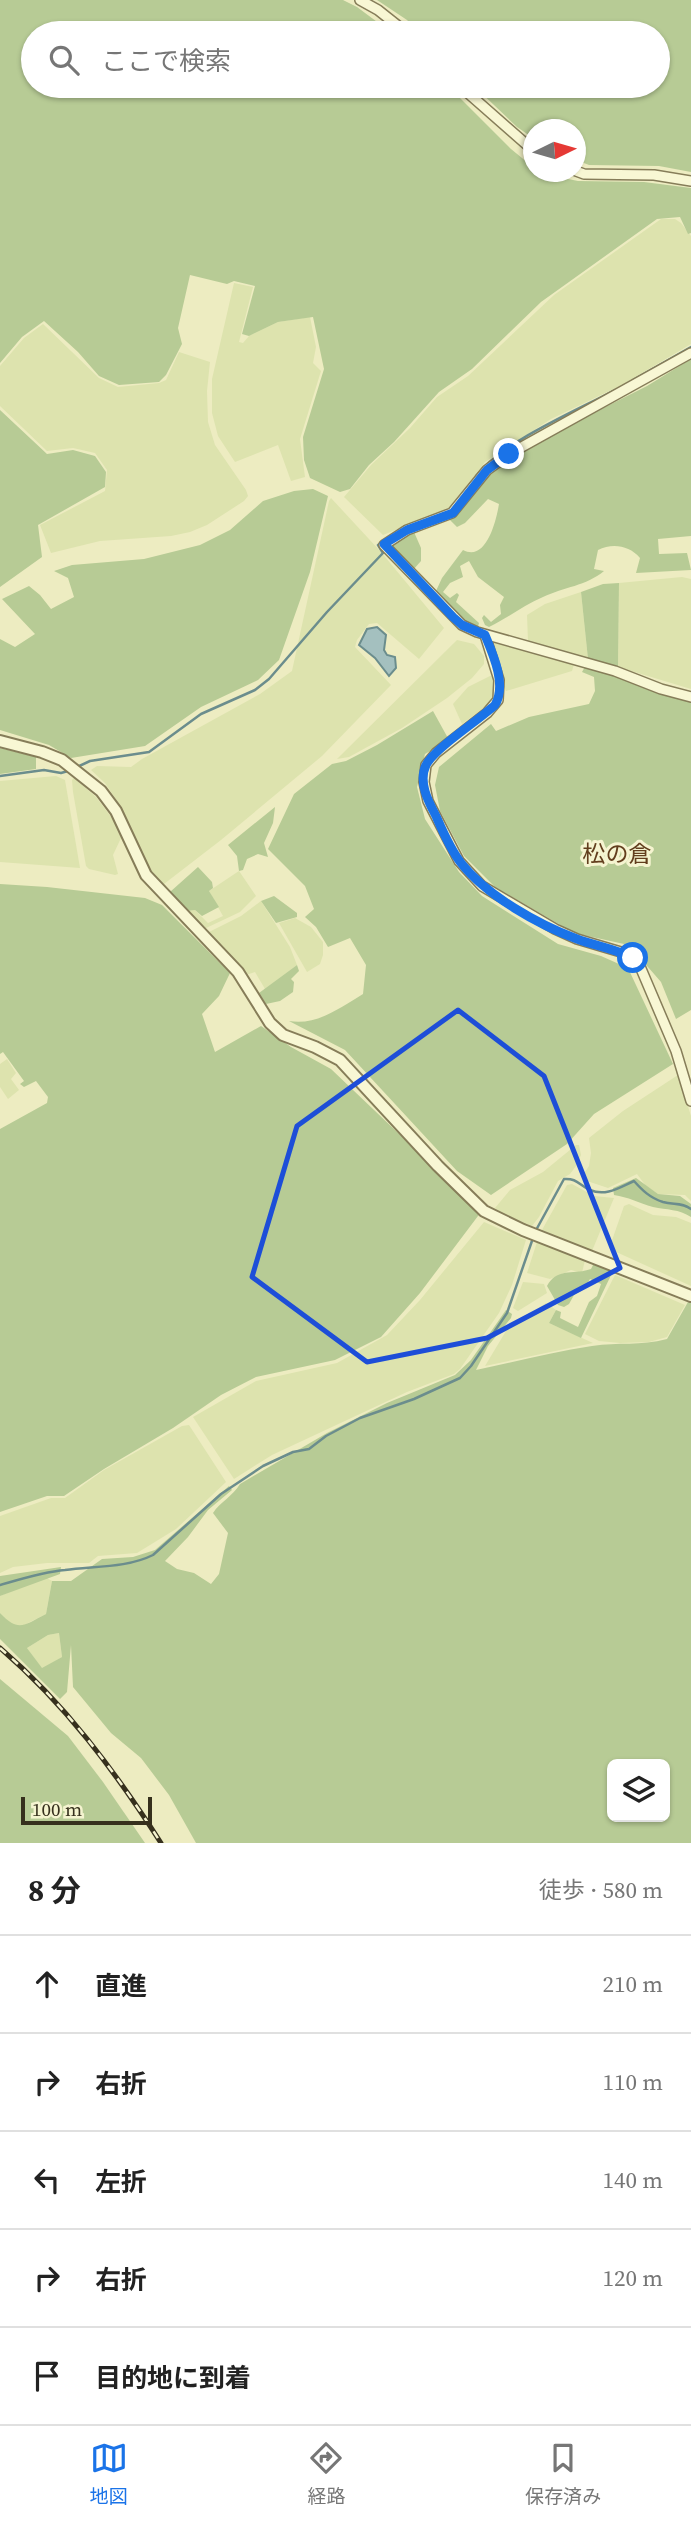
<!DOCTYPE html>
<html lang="ja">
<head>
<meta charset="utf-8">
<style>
	:root { --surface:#fff; --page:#f2f2f2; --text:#222; --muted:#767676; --line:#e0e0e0; --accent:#1a73e8 }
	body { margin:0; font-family:"Source Serif 4","Noto Sans JP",serif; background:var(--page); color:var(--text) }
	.controls { position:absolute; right:21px; bottom:21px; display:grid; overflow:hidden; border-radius:10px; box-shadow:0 2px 5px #0004 }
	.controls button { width:63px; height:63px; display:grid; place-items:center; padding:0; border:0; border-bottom:2px solid var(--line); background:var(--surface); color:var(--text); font:35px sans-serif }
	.compass { position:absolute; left:523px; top:119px; width:63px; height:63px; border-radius:50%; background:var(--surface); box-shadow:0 2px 5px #0004; rotate:85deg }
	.scale { position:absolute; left:21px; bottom:18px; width:131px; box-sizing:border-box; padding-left:7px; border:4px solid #36301d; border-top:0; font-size:19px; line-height:24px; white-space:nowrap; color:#36301d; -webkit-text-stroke:5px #f5f4d0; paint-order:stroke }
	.stop { position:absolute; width:21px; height:21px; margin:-16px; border:5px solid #1a73e8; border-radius:50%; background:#fff }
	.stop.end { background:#1a73e8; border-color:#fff; box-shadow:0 2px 7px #0008 }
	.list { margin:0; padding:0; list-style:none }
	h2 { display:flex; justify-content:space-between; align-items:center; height:91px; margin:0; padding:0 28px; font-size:30px }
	h2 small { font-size:23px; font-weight:400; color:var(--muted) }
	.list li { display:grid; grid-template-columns:46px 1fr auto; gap:21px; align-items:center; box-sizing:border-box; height:98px; padding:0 28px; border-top:2px solid var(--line) }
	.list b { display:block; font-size:26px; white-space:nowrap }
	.list em { font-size:23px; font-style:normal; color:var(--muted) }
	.icon { flex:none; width:38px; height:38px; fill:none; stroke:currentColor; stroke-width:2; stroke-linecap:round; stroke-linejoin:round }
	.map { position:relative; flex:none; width:691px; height:1843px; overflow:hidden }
	.search { position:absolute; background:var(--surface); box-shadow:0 2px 5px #0004; left:21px; right:21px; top:21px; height:77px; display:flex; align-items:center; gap:18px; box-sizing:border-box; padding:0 24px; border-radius:38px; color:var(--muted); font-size:26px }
	.sheet { height:581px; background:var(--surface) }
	nav { display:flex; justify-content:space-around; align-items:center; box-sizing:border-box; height:98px; border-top:2px solid var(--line); background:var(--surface); font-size:19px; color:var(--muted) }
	nav a { display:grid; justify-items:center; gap:4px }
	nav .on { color:var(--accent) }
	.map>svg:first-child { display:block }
</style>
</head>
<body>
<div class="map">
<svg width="691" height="1843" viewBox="0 0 691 1843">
	<rect width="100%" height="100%" fill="#edecc1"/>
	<!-- farmland -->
	<g fill="#dde3ae">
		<polygon points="661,219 675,219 681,223 691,236 691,344 622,385 551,419 485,462 453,507 383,535 344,497 371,465 410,428 437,397 468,376 554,295"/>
		<polygon points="234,283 253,287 239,342 243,343 249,336 278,322 310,317 316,347 313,363 321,371 300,439 305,477 291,481 278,445 235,462 218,436 212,413 212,379"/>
		<polygon points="43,324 99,378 118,387 159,383 166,380 179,352 210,362 207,391 208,422 215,445 246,490 248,496 244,501 207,525 190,532 171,536 100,541 51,553 40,525 105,491 107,470 95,453 73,448 47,451 0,406 0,366 24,338"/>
		<polygon points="331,498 381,552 444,628 419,659 377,623 369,624 357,640 355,647 391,685 322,756 221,840 164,884 152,873 117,801 105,783 91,770 97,766 131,767 142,759 260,694 292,671 329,501"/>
		<polygon points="682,577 691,579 691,689 618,667 619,583"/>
		<polygon points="581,592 588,659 528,641 527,615 545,604"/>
		<polygon points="457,640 474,644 484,656 484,664 472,678 447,698 402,728 349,757 337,759"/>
		<polygon points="494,642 574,664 572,671 506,691 502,684"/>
		<polygon points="490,676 494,677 497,691 494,700 462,724 453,704 468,687"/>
		<polygon points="56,776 65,780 80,868 0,862 0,781"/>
		<polygon points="74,778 96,797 115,822 121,838 113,855 118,874 115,875 89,869 86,866 73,792 72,780"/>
		<polygon points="239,871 256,896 240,912 204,929 187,911 195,910 208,923 223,916 209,891"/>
		<polygon points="261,901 290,947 297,965 265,989 255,972 246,975 207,933 241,916"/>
		<polygon points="295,918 311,927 323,942 323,955 320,964 307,972 279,923"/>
		<polygon points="7,1059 16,1073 11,1079 19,1090 8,1099 0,1087 0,1064"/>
		<polygon points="678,1075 691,1116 691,1201 685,1195 658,1194 646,1186 637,1174 608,1188 587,1181 583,1175 589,1166 591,1153 589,1138 623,1111"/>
		<polygon points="576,1145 579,1145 581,1155 576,1166 570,1174 558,1181 539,1217 532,1226 503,1214 495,1208 510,1190 543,1172"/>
		<polygon points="572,1184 594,1196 614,1198 592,1251 542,1230 567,1185"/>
		<polygon points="629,1204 653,1215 676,1217 691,1223 691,1286 614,1251 610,1246 624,1206"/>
		<polygon points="484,1222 526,1240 512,1285 499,1313 460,1369 454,1374 407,1392 272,1455 234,1479 193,1417 256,1381 337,1363 387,1335 420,1300"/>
		<polygon points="537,1242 585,1260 582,1273 571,1270 550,1279 527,1273"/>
		<polygon points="615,1275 685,1305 667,1337 649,1342 620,1343 599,1341 585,1334"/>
		<polygon points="523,1282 544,1284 547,1293 518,1311 513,1308"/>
		<polygon points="546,1303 556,1310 549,1323 593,1343 485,1366 506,1331"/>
		<polygon points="189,1425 226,1482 176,1529 137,1553 98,1556 89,1563 47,1563 13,1567 0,1573 0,1516 51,1498 65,1498 104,1470 182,1426"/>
		<polygon points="45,1577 52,1581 46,1614 20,1627 11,1625 0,1613 0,1596"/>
		<polygon points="59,1633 62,1657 42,1669 27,1648 48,1635"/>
	</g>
	<!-- green -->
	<g fill="#b7cb95" fill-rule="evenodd">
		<polygon points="0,0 343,0 357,7 392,33 33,33 33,86 448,86 511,149 533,167 534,172 578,181 644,182 691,188 691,233 688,234 680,217 657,219 541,302 472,369 439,392 394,442 369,465 350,489 340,492 310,478 304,460 303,437 324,369 313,317 278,322 249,336 242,334 255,286 234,281 227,284 190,275 178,328 182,344 166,375 159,382 119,385 99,376 78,352 44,321 22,337 0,363"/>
		<polygon points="377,0 691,0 691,172 659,166 589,165 576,160 576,130 534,130 533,138 517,127 474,86 658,86 658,33 420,33 407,20"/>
		<path d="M691,359v177l-33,3 1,15 28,-1 4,17 -55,3 4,-15c-11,-13 -28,-15 -42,-8l-4,19 10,2c-18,15 -40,16 -61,26 -19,8 -35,21 -54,30l-4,-2 -3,-7 2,-3 7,7 10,-8 -1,-9 4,-8 -26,-20 -9,-16 -9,5 3,11 -13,6 -7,9 7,6 7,-5 2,2 -3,7 23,21 -1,4c-15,-6 -36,-21 -42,-36l6,-13 21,-28c23,12 33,-28 36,-46l-11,-5 -23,24 -8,4 -10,-10 40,-43 37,-26 123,-62z"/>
		<polygon points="0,410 47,454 73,450 95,456 106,472 105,487 38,525 42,557 0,587"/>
		<polygon points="313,489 328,496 310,572 279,660 258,680 201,707 145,746 71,758 49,745 0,730 0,639 15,647 35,634 2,599 29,586 40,595 51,609 74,597 68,578 54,571 72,565 144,559 200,545 230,530 263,501 294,491"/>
		<polygon points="414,532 421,548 421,561 413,570 391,547 390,542 401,536"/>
		<polygon points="619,583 618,667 588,659 581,592 603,584"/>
		<polygon points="586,665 658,693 691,702 691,1010 676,1019 661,982 641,959 624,944 574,933 495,887 464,856 440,811 435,785 439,767 491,724 496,731 529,717 589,704 595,691 594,677 582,672"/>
		<path d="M433,711l16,29 -24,14 -8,33 8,32 34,53 23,24 76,48 43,12 27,12 45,96 -79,50 -27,30 -76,51 -34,-24 -112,-121 -56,-29c28,5 52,-14 74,-27l3,-29 -16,-27 -22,9 -12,-20 -11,-10 9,-8 -9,-23 -37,-37 26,-55 38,-30 14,-3 31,-16z"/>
		<polygon points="0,748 36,757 36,769 0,774"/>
		<polygon points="275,807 273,823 264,843 268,857 258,854 247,859 243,870 239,871 237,856 228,845"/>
		<polygon points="198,867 212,882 213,888 209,891 219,907 202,916 195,910 187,911 170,892"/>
		<polygon points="0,884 47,887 145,898 162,905 230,973 219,996 202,1014 215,1052 261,1026 291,1047 331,1069 481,1212 420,1293 381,1337 335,1360 256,1377 221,1395 173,1428 104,1469 64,1496 47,1496 0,1512 0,1129 47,1103 48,1097 36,1081 24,1087 20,1084 24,1081 3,1052 0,1054"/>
		<polygon points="274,896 297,913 297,917 276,923 261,901"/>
		<polygon points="297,965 299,971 291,979 294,982 293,992 280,1001 266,1004 259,993"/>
		<path d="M636,1178l22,16 22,2 11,8v13c-12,-8 -24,-7 -38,-10 -14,-4 -25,-10 -39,-12l-1,-7z"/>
		<path d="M594,1263l19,8 -32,67 -32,-15 7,-13 5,2 -1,6 18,9 11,-25 8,-6 4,-12 -11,-5 -6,10 -10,6 -5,9 -5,3 -6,-2 -11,-19c10,-19 28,-11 44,-17z"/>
		<path d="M688,1302l3,1v540h-495l-27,-48 -28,-37 -30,-25 -38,-46 -2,-42 -4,47 -7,7 -60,-60v-26c19,20 24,12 46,1l6,-33h19l31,-22 31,-2 22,-7 74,-64 3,4 -24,20 -20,27 -23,24 12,8 17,4 17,11 8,-10 9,-41 -15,-20c7,-11 20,-17 27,-29l87,-51 60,-30 68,-28 16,-15 35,-50 6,4 -1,4 -23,28 -12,24c39,-8 77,-18 116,-24 27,-4 48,0 75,-7zM59,1633l3,24 -20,11 -15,-20 21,-13zM612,1764h53v53h-53z"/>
		<polygon points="61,1567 60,1574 0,1596 0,1576"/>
		<polygon points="0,1679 68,1736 103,1782 145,1843 0,1843"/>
	</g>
	<!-- water -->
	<polygon fill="#a4c0bf" stroke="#6b8d8d" stroke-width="2" points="377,627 386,635 384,650 387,655 395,657 396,668 389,676 375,658 359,645 367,629"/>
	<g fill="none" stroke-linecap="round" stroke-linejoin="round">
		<!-- stream -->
		<g stroke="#6b8d8d" stroke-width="2.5">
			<polyline points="633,380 691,347"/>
			<path d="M476,476c26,-34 100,-65 139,-86"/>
			<polyline points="77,767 90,761 149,752 201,714 255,690 269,679 327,612 383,553 378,545 405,526"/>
			<polyline points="0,776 44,770 61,773 68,771"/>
			<path d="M535,1232l29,-53c13,-1 15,6 26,11 16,7 30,-3 44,-9 8,9 16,17 29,21 11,3 19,0 28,7"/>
			<path d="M0,1585c21,-6 43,-13 65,-15 29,-4 62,-2 88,-15l68,-61 42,-28 30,-14 16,-3 17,-13 34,-18 54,-19 46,-21 11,-12 36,-53 26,-75"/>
		</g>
		<!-- minor casing -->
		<g stroke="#867d59" stroke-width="12">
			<g id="minor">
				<polyline points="360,0 378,10 407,33"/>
				<polyline points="460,86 534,151"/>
				<polyline points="576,171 584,174 654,175 691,181"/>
				<polyline points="691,353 509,454 487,470 452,513 407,530 384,545 462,625 477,632 615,671 661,689 691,697"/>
				<polyline points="485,635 499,680 498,700 487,713 436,753 426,765 424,782 428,801 459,861 482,886 555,929 577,939 621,952 639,964 676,1051 691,1101"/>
			</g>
		</g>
		<!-- tertiary casing -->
		<g stroke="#867d59" stroke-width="14">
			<polyline id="tertiary" points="0,741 42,752 62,760 101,791 116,811 146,875 238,972 270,1023 283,1035 315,1047 340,1060 438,1166 484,1211 523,1230 691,1296"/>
		</g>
		<!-- minor -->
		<use href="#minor" stroke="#f8f7d4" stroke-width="9"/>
		<!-- tertiary -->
		<use href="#tertiary" stroke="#f8f7d4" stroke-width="10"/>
		<!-- rail casing -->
		<g stroke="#36301d" stroke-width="5">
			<path id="rail" d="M0,1648c65,56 115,123 161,195"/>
		</g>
		<!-- rail -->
		<use href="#rail" stroke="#f5f4d0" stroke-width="2.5" stroke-dasharray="8" stroke-linecap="butt"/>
	</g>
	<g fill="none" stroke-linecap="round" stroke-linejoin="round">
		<!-- route -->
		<path stroke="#1a73e8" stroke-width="9" d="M509,454l-22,16 -34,43 -46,17 -23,14 69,73 9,8 23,10c8,19 22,50 10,70 -16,15 -60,43 -69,60 -8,17 2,36 10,51 7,16 14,33 25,47 26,33 78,62 116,76 19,7 39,10 56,19"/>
	</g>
	<!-- marked area -->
	<path fill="none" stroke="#1d4ed8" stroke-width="5" stroke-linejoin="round" d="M458,1010l86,66 76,192 -133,70 -120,24 -115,-85 45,-151z"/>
	<g text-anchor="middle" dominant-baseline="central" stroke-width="6" stroke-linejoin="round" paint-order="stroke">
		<!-- neighbourhood labels -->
		<g font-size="23" fill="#623e1d" stroke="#f5f4d0">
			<text x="617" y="854">松の倉</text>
		</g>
	</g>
</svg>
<div class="controls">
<button><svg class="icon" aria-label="layers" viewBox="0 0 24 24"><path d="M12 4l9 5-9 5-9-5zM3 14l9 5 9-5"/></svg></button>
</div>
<svg class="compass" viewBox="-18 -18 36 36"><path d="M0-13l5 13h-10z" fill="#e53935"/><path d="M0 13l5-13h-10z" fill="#767676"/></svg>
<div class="scale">100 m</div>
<div class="stop" style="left:633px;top:958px"></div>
<div class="stop end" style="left:509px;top:454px"></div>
<div class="search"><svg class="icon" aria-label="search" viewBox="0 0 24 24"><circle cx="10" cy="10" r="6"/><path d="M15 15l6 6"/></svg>ここで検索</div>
</div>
<section class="sheet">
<h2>8 分<small>徒歩 · 580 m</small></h2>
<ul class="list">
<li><svg class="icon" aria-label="ahead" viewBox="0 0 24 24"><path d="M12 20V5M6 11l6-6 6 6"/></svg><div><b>直進</b></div><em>210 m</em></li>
<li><svg class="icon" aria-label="right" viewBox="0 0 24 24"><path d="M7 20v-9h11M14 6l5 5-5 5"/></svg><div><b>右折</b></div><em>110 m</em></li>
<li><svg class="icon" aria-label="left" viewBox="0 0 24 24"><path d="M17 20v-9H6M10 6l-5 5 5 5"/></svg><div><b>左折</b></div><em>140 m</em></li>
<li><svg class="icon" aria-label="right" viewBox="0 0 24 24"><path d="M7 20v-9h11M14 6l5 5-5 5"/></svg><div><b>右折</b></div><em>120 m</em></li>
<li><svg class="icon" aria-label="arrive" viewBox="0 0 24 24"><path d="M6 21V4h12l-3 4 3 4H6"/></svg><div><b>目的地に到着</b></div></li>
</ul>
</section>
<nav>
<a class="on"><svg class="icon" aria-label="map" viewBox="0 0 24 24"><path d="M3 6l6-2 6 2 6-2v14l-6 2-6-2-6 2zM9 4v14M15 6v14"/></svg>地図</a>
<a><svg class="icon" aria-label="directions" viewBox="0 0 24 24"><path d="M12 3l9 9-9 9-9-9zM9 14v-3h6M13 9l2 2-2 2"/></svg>経路</a>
<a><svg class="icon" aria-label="saved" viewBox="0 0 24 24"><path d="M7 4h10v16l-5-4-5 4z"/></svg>保存済み</a>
</nav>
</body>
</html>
